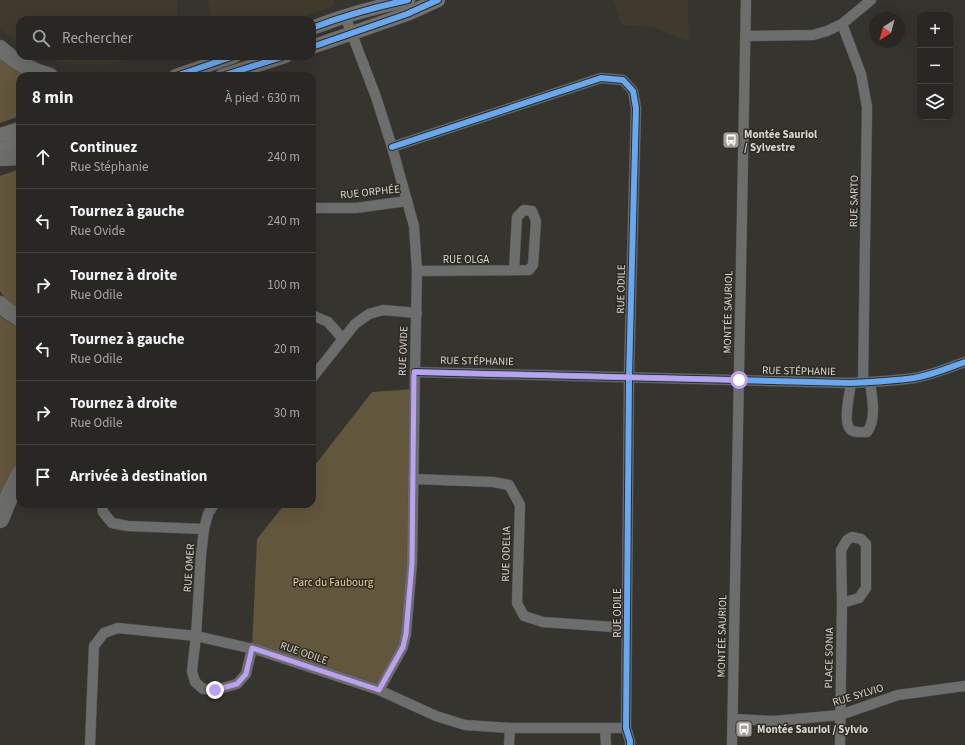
<!DOCTYPE html>
<html lang="fr">
<head>
<meta charset="utf-8">
<style>
	:root { --surface:#282723; --page:#343330; --text:#f1f3f6; --muted:#a5a5a6; --line:#444441 }
	body { margin:0; font-family:"Source Sans 3",sans-serif; background:var(--page); color:var(--text) }
	.controls { position:absolute; right:12px; top:12px; display:grid; overflow:hidden; border-radius:8px; box-shadow:0 4px 16px #0002 }
	.controls button { width:36px; height:36px; display:grid; place-items:center; padding:0; border:0; border-bottom:1px solid var(--line); background:var(--surface); color:var(--text); font:20px sans-serif }
	.compass { position:absolute; left:869px; top:12px; width:36px; height:36px; border-radius:50%; background:var(--surface); box-shadow:0 4px 16px #0002; rotate:216deg }
	.stop { position:absolute; width:12px; height:12px; margin:-9px; border:3px solid #bca0f2; border-radius:50%; background:#fff }
	.stop.end { background:#bca0f2; border-color:#fff; box-shadow:0 1px 4px #0008 }
	.list { margin:0; padding:0; list-style:none }
	h2 { display:flex; justify-content:space-between; align-items:center; height:52px; margin:0; padding:0 16px; font-size:17px }
	h2 small { font-size:13px; font-weight:400; color:var(--muted) }
	.list li { display:grid; grid-template-columns:26px 1fr auto; gap:12px; align-items:center; box-sizing:border-box; height:64px; padding:0 16px; border-top:1px solid var(--line) }
	.list b { display:block; font-size:15px; white-space:nowrap }
	.list p { margin:0; font-size:13px; white-space:nowrap; color:var(--muted) }
	.list em { font-size:13px; font-style:normal; color:var(--muted) }
	.icon { flex:none; width:22px; height:22px; fill:none; stroke:currentColor; stroke-width:2; stroke-linecap:round; stroke-linejoin:round }
	.map { position:relative; flex:none; width:965px; height:745px; overflow:hidden }
	.search { position:absolute; background:var(--surface); box-shadow:0 4px 16px #0002; left:16px; top:16px; width:300px; height:44px; display:flex; align-items:center; gap:10px; box-sizing:border-box; padding:0 14px; border-radius:12px; color:var(--muted); font-size:15px }
	.panel { position:absolute; background:var(--surface); box-shadow:0 4px 16px #0002; left:16px; top:72px; width:300px; height:436px; border-radius:12px }
	.map>svg:first-child { display:block }
</style>
</head>
<body>
<div class="map">
<svg width="965" height="745" viewBox="0 0 965 745">
	<rect width="100%" height="100%" fill="#35342f"/>
	<!-- built -->
	<g fill="#3f3a2c">
		<polygon points="0,0 177,0 177,20 20,20 20,45 0,28"/>
		<polygon points="208,0 334,0 335,5 300,18 293,20 211,20"/>
		<polygon points="613,0 688,0 689,41 652,27 622,25"/>
		<polygon points="41,56 138,56 131,59 101,65 73,64 47,59"/>
	</g>
	<!-- green -->
	<g fill="#62573c">
		<polygon points="0,54 37,76 20,76 20,116 0,123"/>
		<path d="M20,169v141c-8,-5 -15,-11 -20,-19v-115z"/>
		<polygon points="0,316 13,325 20,328 20,462 0,504"/>
		<polygon points="414,389 406,634 379,690 252,648 257,539 285,504 312,504 312,469 372,392"/>
	</g>
	<g fill="none" stroke-linecap="round" stroke-linejoin="round">
		<!-- street casing -->
		<g stroke="#52514d" stroke-width="11">
			<g id="street">
				<polyline points="345,16 376,97 392,147 407,201 414,226 417,271 415,372 412,563 406,634 403,647 379,690"/>
				<polyline points="842,24 861,74 867,107 863,382"/>
				<polyline points="746,36 813,35 827,31 842,24 871,0"/>
				<polyline points="392,147 601,78 623,80 633,91 636,108 629,377 626,728 630,741 630,745"/>
				<polyline points="312,208 356,208 407,201"/>
				<polyline points="417,271 529,270 533,265 536,221 532,211 524,210 517,217 514,270"/>
				<polyline points="312,315 328,322 343,339"/>
				<path d="M415,372l436,11c21,-1 42,-2 63,-5 18,-3 34,-10 51,-16"/>
				<polyline points="312,378 355,324 369,314 383,310 417,313"/>
				<path d="M851,383c-1,9 -9,41 0,47 4,3 11,2 16,2 10,-14 5,-34 3,-50"/>
				<polyline points="413,479 493,482 509,485 520,505 517,603 524,616 543,622 627,628"/>
				<polyline points="102,504 103,512 112,523 128,526 204,529"/>
				<polyline points="214,504 208,514 204,529 201,555 196,636 192,671 195,682 203,689 215,690 237,684 246,674 252,648"/>
				<polyline points="733,719 774,721 840,715 898,695 965,686"/>
				<polyline points="605,728 606,745"/>
				<polyline points="90,745 94,646 104,633 118,628 196,636 258,650 379,690 436,716 465,725 510,728 626,728"/>
				<polyline points="509,745 510,728"/>
				<polyline points="732,745 746,0"/>
				<polyline points="840,745 842,603 841,550 847,540 852,537 861,539 866,544 866,588 859,598 842,603"/>
			</g>
		</g>
		<!-- secondary casing -->
		<g stroke="#52514d" stroke-width="15">
			<g id="secondary">
				<path d="M312,28c31,-12 63,-21 96,-28"/>
				<polyline points="312,47 407,14 438,0"/>
				<polyline points="176,76 234,56"/>
				<polyline points="222,76 285,56"/>
				<polyline points="0,135 20,129"/>
				<polyline points="0,150 20,143"/>
			</g>
		</g>
		<!-- primary casing -->
		<g stroke="#52514d" stroke-width="17">
			<g id="primary">
				<path d="M0,48c14,13 32,23 50,28"/>
				<polyline points="0,158 20,157"/>
				<polyline points="0,304 8,311 20,319"/>
			</g>
		</g>
		<!-- highway casing -->
		<g stroke="#52514d" stroke-width="19">
			<polyline id="highway" points="0,519 11,492 20,474"/>
		</g>
		<!-- street -->
		<use href="#street" stroke="#6c6d6d" stroke-width="10"/>
		<!-- secondary -->
		<use href="#secondary" stroke="#70706f" stroke-width="14"/>
		<!-- primary -->
		<use href="#primary" stroke="#6d6e6c" stroke-width="16"/>
		<!-- highway -->
		<use href="#highway" stroke="#6b6b69" stroke-width="18"/>
		<!-- cycleway casing -->
		<g stroke="#2e2b22" stroke-width="8">
			<g id="cycleway">
				<path d="M312,28c31,-12 63,-21 96,-28"/>
				<polyline points="312,47 407,14 438,0"/>
				<polyline points="176,76 234,56"/>
				<polyline points="222,76 285,56"/>
				<polyline points="392,147 601,78 623,80 633,91 636,108 629,377 626,728 630,741 630,745"/>
				<path d="M415,372l436,11c21,-1 42,-2 63,-5 18,-3 34,-10 51,-16"/>
			</g>
		</g>
		<!-- cycleway -->
		<use href="#cycleway" stroke="#66a8f1" stroke-width="6"/>
	</g>
	<g fill="none" stroke-linecap="round" stroke-linejoin="round">
		<!-- route -->
		<polyline stroke="#bca0f2" stroke-width="5" points="215,690 237,684 246,674 252,648 379,690 403,647 406,634 412,563 414,372 739,380"/>
	</g>
	<!-- icons -->
	<defs>
		<g id="bus-square" transform="scale(0.9)"><rect x="-9" y="-9" width="18" height="18" rx="4" fill="#a09e98" stroke="#2e2b22"/><path d="M-5-6H5V4H4V6H2V4H-2V6H-4V4H-5ZM-3.5-4V0h7V-4ZM-3.5 1.2v1.5H-2V1.2ZM2 1.2v1.5H3.5V1.2Z" fill="#fff"/></g>
	</defs>
	<g fill-rule="evenodd">
		<use href="#bus-square" x="731" y="140"/>
		<use href="#bus-square" x="744" y="729"/>
	</g>
	<g text-anchor="middle" dominant-baseline="central" stroke-width="3" stroke-linejoin="round" paint-order="stroke">
		<!-- poi labels -->
		<g font-size="11" font-weight="bold" fill="#d9d7d1" stroke="#2e2b22" text-anchor="start">
			<text x="744" y="134">Montée Sauriol<tspan x="744" dy="13">/ Sylvestre</tspan></text>
			<text x="757" y="729">Montée Sauriol / Sylvio</text>
		</g>
		<!-- street labels -->
		<g font-size="11" fill="#d9d7d1" stroke="#2e2b22">
			<text transform="translate(370 192) rotate(-6)">RUE ORPHÉE</text>
			<text transform="translate(854 201) rotate(-89)">RUE SARTO</text>
			<text x="466" y="259">RUE OLGA</text>
			<text transform="translate(621 289) rotate(-89)">RUE ODILE</text>
			<text transform="translate(728 312) rotate(-89)">MONTÉE SAURIOL</text>
			<text transform="translate(403 351) rotate(-88)">RUE OVIDE</text>
			<text transform="translate(477 361) rotate(1)">RUE STÉPHANIE</text>
			<text transform="translate(799 371) rotate(1)">RUE STÉPHANIE</text>
			<text transform="translate(506 554) rotate(-89)">RUE ODELIA</text>
			<text transform="translate(189 568) rotate(-86)">RUE OMER</text>
			<text transform="translate(617 613) rotate(-90)">RUE ODILE</text>
			<text transform="translate(722 636) rotate(-89)">MONTÉE SAURIOL</text>
			<text transform="translate(304 653) rotate(19)">RUE ODILE</text>
			<text transform="translate(829 658) rotate(-89)">PLACE SONIA</text>
			<text transform="translate(858 695) rotate(-17)">RUE SYLVIO</text>
		</g>
		<!-- park labels -->
		<g font-size="11" fill="#efd89c" stroke="#2e2b22">
			<text x="333" y="582">Parc du Faubourg</text>
		</g>
	</g>
</svg>
<div class="controls">
<button>+</button>
<button>−</button>
<button><svg class="icon" aria-label="layers" viewBox="0 0 24 24"><path d="M12 4l9 5-9 5-9-5zM3 14l9 5 9-5"/></svg></button>
</div>
<svg class="compass" viewBox="-18 -18 36 36"><path d="M0-13l5 13h-10z" fill="#e53935"/><path d="M0 13l5-13h-10z" fill="#a5a5a6"/></svg>
<div class="stop" style="left:739px;top:380px"></div>
<div class="stop end" style="left:215px;top:690px"></div>
<div class="search"><svg class="icon" aria-label="search" viewBox="0 0 24 24"><circle cx="10" cy="10" r="6"/><path d="M15 15l6 6"/></svg>Rechercher</div>
<section class="panel">
<h2>8 min<small>À pied · 630 m</small></h2>
<ul class="list">
<li><svg class="icon" aria-label="ahead" viewBox="0 0 24 24"><path d="M12 20V5M6 11l6-6 6 6"/></svg><div><b>Continuez</b><p>Rue Stéphanie</p></div><em>240 m</em></li>
<li><svg class="icon" aria-label="left" viewBox="0 0 24 24"><path d="M17 20v-9H6M10 6l-5 5 5 5"/></svg><div><b>Tournez à gauche</b><p>Rue Ovide</p></div><em>240 m</em></li>
<li><svg class="icon" aria-label="right" viewBox="0 0 24 24"><path d="M7 20v-9h11M14 6l5 5-5 5"/></svg><div><b>Tournez à droite</b><p>Rue Odile</p></div><em>100 m</em></li>
<li><svg class="icon" aria-label="left" viewBox="0 0 24 24"><path d="M17 20v-9H6M10 6l-5 5 5 5"/></svg><div><b>Tournez à gauche</b><p>Rue Odile</p></div><em>20 m</em></li>
<li><svg class="icon" aria-label="right" viewBox="0 0 24 24"><path d="M7 20v-9h11M14 6l5 5-5 5"/></svg><div><b>Tournez à droite</b><p>Rue Odile</p></div><em>30 m</em></li>
<li><svg class="icon" aria-label="arrive" viewBox="0 0 24 24"><path d="M6 21V4h12l-3 4 3 4H6"/></svg><div><b>Arrivée à destination</b></div></li>
</ul>
</section>
</div>
</body>
</html>
